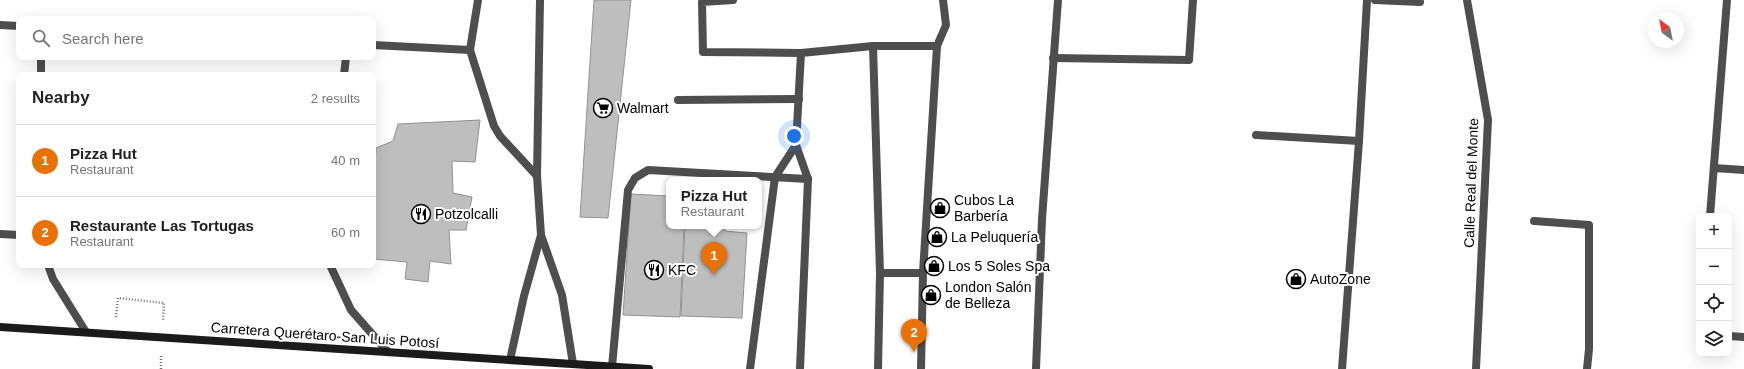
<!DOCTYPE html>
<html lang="en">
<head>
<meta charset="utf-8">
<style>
	:root { --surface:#fff; --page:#f2f2f2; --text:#202124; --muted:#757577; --line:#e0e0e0; --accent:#000 }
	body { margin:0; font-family:Helvetica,sans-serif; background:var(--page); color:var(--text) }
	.controls { position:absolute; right:12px; bottom:12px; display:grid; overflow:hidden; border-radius:8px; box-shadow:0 4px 16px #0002 }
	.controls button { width:36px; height:36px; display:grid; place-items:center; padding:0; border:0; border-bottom:1px solid var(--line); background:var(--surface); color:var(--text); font:20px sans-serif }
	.compass { position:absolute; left:1648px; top:12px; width:36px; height:36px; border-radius:50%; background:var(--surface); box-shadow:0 4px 16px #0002; rotate:328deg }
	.you { position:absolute; left:794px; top:136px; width:14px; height:14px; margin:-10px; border:3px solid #fff; border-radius:50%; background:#1a73e8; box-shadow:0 0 0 6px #1a73e833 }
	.badge { display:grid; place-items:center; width:26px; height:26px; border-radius:50%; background:var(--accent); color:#fff; font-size:13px; font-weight:700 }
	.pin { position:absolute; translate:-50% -33px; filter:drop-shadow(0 1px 2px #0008) }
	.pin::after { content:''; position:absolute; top:21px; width:14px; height:12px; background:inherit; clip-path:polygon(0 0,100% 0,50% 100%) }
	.popup { position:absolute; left:666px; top:177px; width:96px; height:52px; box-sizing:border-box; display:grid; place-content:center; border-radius:8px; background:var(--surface); filter:drop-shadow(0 1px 3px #0005); font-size:13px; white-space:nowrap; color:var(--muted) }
	.popup b { font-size:15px; color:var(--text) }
	.popup::after { content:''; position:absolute; left:50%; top:100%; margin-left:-8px; border:8px solid transparent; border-top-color:var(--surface) }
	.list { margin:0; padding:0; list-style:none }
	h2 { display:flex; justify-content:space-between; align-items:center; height:52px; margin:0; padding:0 16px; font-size:17px }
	h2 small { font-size:13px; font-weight:400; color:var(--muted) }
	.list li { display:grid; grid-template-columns:26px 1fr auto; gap:12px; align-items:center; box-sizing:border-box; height:72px; padding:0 16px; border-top:1px solid var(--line) }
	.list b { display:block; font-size:15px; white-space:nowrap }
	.list p { margin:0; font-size:13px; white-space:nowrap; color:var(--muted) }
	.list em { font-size:13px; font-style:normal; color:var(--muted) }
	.icon { flex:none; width:22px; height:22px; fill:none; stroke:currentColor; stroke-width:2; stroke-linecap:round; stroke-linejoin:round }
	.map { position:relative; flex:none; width:1744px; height:369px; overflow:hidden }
	.search { position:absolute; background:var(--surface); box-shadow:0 4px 16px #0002; left:16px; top:16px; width:360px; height:44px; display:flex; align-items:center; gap:10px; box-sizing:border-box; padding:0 14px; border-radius:8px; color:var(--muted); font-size:15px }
	.panel { position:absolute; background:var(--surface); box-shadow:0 4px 16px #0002; left:16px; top:72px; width:360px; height:196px; border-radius:8px }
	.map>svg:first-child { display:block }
</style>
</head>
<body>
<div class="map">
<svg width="1744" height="369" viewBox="0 0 1744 369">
	<rect width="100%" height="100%" fill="#fff"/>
	<!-- building -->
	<g fill="#bebebe" stroke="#929292">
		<polygon points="594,0 631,0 608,218 580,217"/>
		<polygon points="480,120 475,162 452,161 453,193 472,197 466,230 449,230 451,264 430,261 428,282 405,279 407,262 373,259 373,199 376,148 393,141 398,124"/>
		<polygon points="631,194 669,196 669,226 684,226 680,317 623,315"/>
		<polygon points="685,226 725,226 725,231 747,233 742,318 681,316"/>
	</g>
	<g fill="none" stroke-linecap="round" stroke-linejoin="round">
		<!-- path -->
		<g stroke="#707070" stroke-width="2.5" stroke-dasharray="1 2" stroke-linecap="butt">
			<polyline points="116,317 118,298 164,303 163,321"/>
			<polyline points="161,369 161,356"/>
		</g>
		<!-- service -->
		<g stroke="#4e4e4e" stroke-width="8">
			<polyline points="540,0 537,176 541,235 562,295 573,364"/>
			<polyline points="733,0 702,2 703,52 801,53"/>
			<polyline points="1375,0 1420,2"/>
			<polyline points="0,25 19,26"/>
			<polyline points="373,45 470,50 478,0"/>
			<polyline points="873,46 880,273 878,369"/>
			<polyline points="470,50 494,126 500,136 537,176"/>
			<polyline points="1053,58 1189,60 1193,0"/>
			<polyline points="41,75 41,57"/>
			<polyline points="344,75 346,57"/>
			<polyline points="678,100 799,99"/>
			<polyline points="1256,135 1359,141"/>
			<polyline points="1714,168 1744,170"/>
			<polyline points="1710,216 1727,0"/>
			<polyline points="1534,221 1589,225 1589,349 1587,369"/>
			<polyline points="0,234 19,235"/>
			<polyline points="48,265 53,279 86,332"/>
			<polyline points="330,265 351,310 388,352"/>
			<polyline points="880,273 923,273"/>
			<polyline points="1729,336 1744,337"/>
			<polyline points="510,360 524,296 541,235"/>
			<polyline points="612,367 628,190 635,178 648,170 808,179"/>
			<polyline points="750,369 775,177 796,145"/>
			<polyline points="800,369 808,179 796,145 801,53 873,46 937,46 946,25 943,0"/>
			<polyline points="921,369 923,273 937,46"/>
			<polyline points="1036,369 1042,219 1058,0"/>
			<polyline points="1342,369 1359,141 1367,0"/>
		</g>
		<!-- minor -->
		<polyline stroke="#4e4e4e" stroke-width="8" points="1467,0 1488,120 1476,369"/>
		<!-- secondary -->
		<polyline stroke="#1b1b1b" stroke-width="8" points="0,327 649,369"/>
	</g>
	<!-- icons -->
	<defs>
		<g id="supermarket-ring" transform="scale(1)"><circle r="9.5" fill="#fff" stroke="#000" stroke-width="1.5"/><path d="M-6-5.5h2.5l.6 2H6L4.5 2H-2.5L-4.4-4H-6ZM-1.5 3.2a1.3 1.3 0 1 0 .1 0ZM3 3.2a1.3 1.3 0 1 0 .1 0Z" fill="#000"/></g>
		<g id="shop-ring" transform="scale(1)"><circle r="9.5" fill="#fff" stroke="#000" stroke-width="1.5"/><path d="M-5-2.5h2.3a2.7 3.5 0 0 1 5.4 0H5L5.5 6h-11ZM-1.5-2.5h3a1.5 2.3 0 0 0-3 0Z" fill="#000"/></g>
		<g id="restaurant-ring" transform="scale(1)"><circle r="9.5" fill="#fff" stroke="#000" stroke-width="1.5"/><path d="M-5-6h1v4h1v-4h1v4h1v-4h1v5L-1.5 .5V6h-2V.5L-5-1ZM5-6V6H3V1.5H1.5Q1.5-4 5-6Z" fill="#000"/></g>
	</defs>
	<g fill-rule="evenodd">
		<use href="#supermarket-ring" x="603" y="108"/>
		<use href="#shop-ring" x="940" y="208"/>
		<use href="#restaurant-ring" x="421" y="214"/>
		<use href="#shop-ring" x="937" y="237"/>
		<use href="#shop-ring" x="934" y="266"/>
		<use href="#restaurant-ring" x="654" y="270"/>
		<use href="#shop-ring" x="1296" y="279"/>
		<use href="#shop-ring" x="931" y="295"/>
	</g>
	<g text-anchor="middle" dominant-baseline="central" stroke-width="4" stroke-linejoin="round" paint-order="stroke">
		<!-- poi labels -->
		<g font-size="14" fill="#000" stroke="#fff" text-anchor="start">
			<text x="617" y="108">Walmart</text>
			<text x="954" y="200">Cubos La<tspan x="954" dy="16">Barbería</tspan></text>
			<text x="435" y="214">Potzolcalli</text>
			<text x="951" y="237">La Peluquería</text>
			<text x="948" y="266">Los 5 Soles Spa</text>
			<text x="668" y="270">KFC</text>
			<text x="1310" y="279">AutoZone</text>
			<text x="945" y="287">London Salón<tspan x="945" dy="16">de Belleza</tspan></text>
		</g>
		<!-- street labels -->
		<g font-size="14" fill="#000" stroke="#fff">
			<text transform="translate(1471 183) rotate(-88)">Calle Real del Monte</text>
			<text transform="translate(325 335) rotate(4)">Carretera Querétaro-San Luis Potosí</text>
		</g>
	</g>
</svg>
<div class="controls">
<button>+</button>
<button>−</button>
<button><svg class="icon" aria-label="locate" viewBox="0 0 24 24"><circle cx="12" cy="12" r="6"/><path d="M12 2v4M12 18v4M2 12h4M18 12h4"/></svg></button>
<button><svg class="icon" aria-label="layers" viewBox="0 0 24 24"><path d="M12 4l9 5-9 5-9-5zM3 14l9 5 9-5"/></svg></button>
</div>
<svg class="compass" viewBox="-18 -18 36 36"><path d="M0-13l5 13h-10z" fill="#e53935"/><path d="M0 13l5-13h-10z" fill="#757577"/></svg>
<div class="you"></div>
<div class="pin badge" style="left:714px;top:275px;background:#e8710a">1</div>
<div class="popup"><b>Pizza Hut</b>Restaurant</div>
<div class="pin badge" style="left:914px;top:352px;background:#e8710a">2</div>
<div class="search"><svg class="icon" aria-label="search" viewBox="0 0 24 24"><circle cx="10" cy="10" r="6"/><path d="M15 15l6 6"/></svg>Search here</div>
<section class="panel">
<h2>Nearby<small>2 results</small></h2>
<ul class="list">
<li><span class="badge" style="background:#e8710a">1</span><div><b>Pizza Hut</b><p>Restaurant</p></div><em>40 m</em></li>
<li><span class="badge" style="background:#e8710a">2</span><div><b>Restaurante Las Tortugas</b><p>Restaurant</p></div><em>60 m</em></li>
</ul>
</section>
</div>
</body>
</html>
